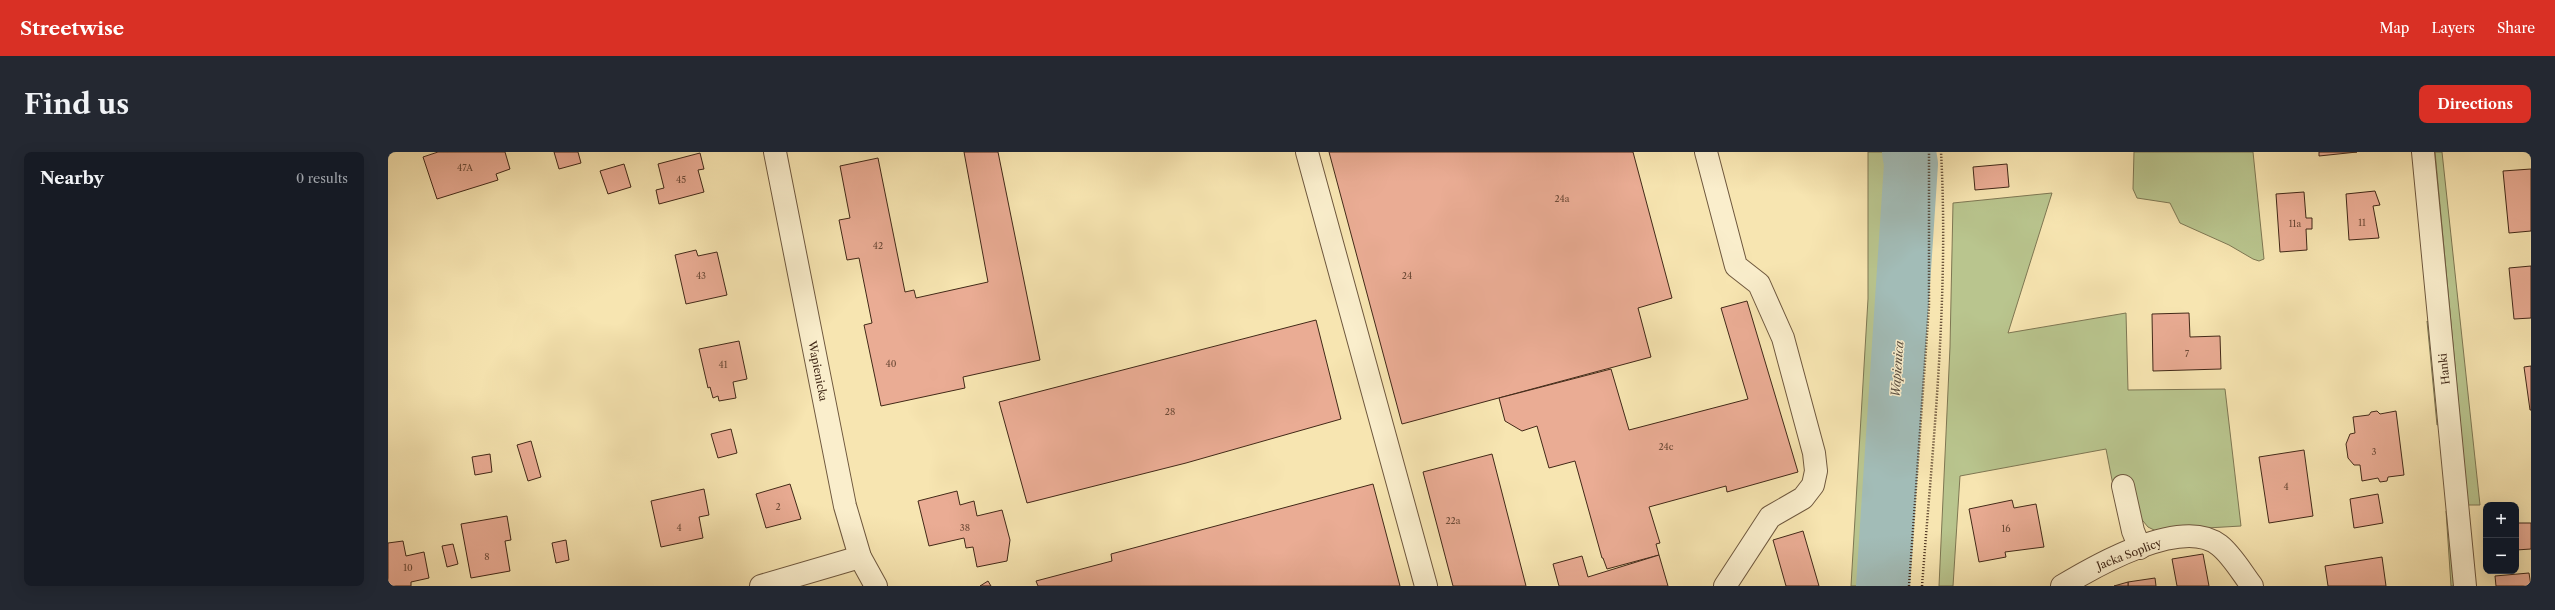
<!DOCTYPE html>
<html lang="en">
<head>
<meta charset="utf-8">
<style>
	:root { --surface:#171b24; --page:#242831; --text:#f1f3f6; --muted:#9ea1a6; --line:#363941; --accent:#d93025 }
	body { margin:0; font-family:"Libre Caslon Text",serif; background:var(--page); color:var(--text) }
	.controls { position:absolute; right:12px; bottom:12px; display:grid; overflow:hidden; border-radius:8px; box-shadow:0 4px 16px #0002 }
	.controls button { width:36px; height:36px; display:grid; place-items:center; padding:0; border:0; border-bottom:1px solid var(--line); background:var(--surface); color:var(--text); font:20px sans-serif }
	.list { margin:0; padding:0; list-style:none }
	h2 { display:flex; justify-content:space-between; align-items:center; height:52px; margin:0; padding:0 16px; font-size:17px }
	h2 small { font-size:13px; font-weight:400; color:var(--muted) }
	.map { position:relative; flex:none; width:2143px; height:434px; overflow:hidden; border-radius:8px }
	header { display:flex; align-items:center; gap:24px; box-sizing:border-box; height:56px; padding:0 20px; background:var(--accent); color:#fff }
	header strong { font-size:19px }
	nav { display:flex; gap:22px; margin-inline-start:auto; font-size:14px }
	.intro { display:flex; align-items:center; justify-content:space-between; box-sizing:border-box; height:96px; padding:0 24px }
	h1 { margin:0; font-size:28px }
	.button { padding:10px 18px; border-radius:8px; background:var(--accent); color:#fff; font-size:14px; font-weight:700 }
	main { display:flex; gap:24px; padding:0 24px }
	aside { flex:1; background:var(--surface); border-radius:8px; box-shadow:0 4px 16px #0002 }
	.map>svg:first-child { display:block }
</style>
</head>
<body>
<header>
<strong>Streetwise</strong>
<nav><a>Map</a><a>Layers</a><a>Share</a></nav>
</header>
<div class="intro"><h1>Find us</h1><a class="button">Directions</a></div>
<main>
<aside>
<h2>Nearby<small>0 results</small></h2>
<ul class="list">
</ul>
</aside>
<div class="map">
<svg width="2143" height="434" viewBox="0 0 2143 434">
	<rect width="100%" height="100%" fill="#f7e5b1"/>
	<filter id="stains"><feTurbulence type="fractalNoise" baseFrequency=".005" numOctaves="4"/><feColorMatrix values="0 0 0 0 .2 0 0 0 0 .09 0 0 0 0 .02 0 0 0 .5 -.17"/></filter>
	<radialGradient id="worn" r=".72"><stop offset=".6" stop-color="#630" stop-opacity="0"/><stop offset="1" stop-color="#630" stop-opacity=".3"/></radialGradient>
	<!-- green -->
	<g fill="#b9c58e" stroke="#7e7753">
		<polygon points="1480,0 1508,0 1508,36 1482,434 1463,434 1480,147"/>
		<polygon points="1746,0 1865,0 1876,107 1871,109 1865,107 1841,93 1792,71 1782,51 1749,46 1745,37"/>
		<polygon points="2047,0 2054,0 2092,353 2080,353"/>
		<polygon points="1664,41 1620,181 1738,161 1740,238 1837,237 1853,374 1768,379 1760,375 1725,333 1718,297 1572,324 1565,434 1551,434 1562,195 1565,51"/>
		<polygon points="2039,169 2042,172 2054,271 2049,273"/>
		<polygon points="2058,359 2063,360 2069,434 2063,434"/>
	</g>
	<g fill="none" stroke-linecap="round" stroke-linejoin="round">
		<!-- river -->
		<polyline stroke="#a2bcb7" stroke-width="54" points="1495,434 1523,12 1521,0"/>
	</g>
	<!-- building -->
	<g fill="#eaac94" stroke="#422918">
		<polygon points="50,0 117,0 122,17 108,22 110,28 49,47 35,5"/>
		<polygon points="166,0 190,0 193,11 171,17"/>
		<polygon points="576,0 610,0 652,208 575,225 577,236 493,254 476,173 484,171 471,106 459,108 451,68 462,66 452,14 490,6 517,140 526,138 528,146 600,130"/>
		<polygon points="941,0 1245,0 1284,146 1250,156 1263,205 1014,272"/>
		<polygon points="1931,0 1969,0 1931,4"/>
		<polygon points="312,1 316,17 310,18 316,40 271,52 268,38 276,36 270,12"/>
		<polygon points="236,12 243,35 220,42 212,19"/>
		<polygon points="1619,12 1621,35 1587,38 1585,15"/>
		<polygon points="2143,17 2143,79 2121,81 2115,19"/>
		<polygon points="1987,39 1992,53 1985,54 1991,86 1961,88 1958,42"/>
		<polygon points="1916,40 1918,66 1924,66 1924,77 1918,77 1919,98 1892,100 1888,42"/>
		<polygon points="308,98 310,104 329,100 339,143 298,152 287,103"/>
		<polygon points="2143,114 2143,166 2126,167 2121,116"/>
		<polygon points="1359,149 1410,320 1339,340 1338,334 1261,355 1272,391 1268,392 1271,403 1219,417 1215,406 1214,406 1187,309 1161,316 1149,274 1134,279 1117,269 1111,246 1223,217 1241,278 1360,247 1333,156"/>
		<polygon points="1801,161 1802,185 1832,184 1833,217 1765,219 1764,162"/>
		<polygon points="928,168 953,267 798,311 639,351 611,250"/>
		<polygon points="351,189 359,227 345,230 348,246 331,249 330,244 325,246 322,235 320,236 311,197"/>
		<polygon points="2143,214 2143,258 2142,258 2136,215"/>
		<polygon points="1989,259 1992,262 2008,259 2016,323 2000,325 1999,329 1992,330 1990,326 1974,329 1972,313 1966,313 1960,306 1958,292 1962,282 1967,281 1965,265 1981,263 1983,260"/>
		<polygon points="343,277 349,301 330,306 323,282"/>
		<polygon points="143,289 153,325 140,329 129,293"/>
		<polygon points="1916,298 1925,364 1881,371 1871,305"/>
		<polygon points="102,302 104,320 87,323 84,305"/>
		<polygon points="1104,302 1138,434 1065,434 1035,320"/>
		<polygon points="402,332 413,367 378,376 368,342"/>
		<polygon points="985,332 1012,434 650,434 648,429 724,409 723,402"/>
		<polygon points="316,337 321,363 311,365 315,386 273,395 263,349"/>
		<polygon points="569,339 572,353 586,349 589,364 614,358 622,388 619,409 589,415 585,395 578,396 576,386 541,394 530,349"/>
		<polygon points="1990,342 1995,371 1966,376 1962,347"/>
		<polygon points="1624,348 1626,356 1648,352 1656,395 1617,400 1618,405 1591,410 1581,357"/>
		<polygon points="119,364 123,388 117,389 122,419 83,426 73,372"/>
		<polygon points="2128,371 2143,371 2143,397 2128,398"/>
		<polygon points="1415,379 1431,434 1398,434 1385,388"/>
		<polygon points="178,388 181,408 168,411 164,391"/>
		<polygon points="15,389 18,404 36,400 41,426 23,430 23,434 0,434 0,391"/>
		<polygon points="65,392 70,412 59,415 54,394"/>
		<polygon points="1815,402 1821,434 1789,434 1784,407"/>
		<polygon points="1271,403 1280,434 1171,434 1165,412 1194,404 1200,425"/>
		<polygon points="1994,405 1998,434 1940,434 1937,414"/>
		<polygon points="2141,421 2143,434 2108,434 2107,424"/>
		<polygon points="1767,426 1768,434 1740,434 1740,430"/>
		<polygon points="600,429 603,434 592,434"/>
		<polygon points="1740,430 1740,434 1726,434"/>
	</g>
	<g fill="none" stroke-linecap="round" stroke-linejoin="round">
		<!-- minor casing -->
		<g stroke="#6f583e" stroke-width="24">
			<g id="minor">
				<polyline points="387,0 457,354 472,405 488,434"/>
				<polyline points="919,0 1038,434"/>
				<polyline points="1318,0 1348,114 1371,132 1395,186 1426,301 1428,319 1425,333 1415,346 1382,365 1337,434"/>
				<polyline points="2035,0 2077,434"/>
				<polyline points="1735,334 1745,379 1752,396"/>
				<polyline points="373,434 472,405"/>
				<path d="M1674,434c33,-20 120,-70 157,-41 13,10 23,28 33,41"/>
			</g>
		</g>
		<!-- path -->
		<g stroke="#422918" stroke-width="2.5" stroke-dasharray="1 2" stroke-linecap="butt">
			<polyline points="1521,434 1541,154 1541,0"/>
			<path d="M1534,434c11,-144 27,-289 19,-434"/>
		</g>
		<!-- minor -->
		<use href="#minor" stroke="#faeecc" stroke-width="22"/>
	</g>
	<g text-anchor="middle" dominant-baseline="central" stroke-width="3" stroke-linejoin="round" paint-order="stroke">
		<!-- number labels -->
		<g font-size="9" fill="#6c4a37">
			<text x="77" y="15">47A</text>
			<text x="293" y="27">45</text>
			<text x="1174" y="46">24a</text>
			<text x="1974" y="70">11</text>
			<text x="1907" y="71">11a</text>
			<text x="490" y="93">42</text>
			<text x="313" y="123">43</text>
			<text x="1019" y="123">24</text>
			<text x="1799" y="201">7</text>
			<text x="503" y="211">40</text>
			<text x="335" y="212">41</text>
			<text x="782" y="259">28</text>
			<text x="1278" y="294">24c</text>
			<text x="1986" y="299">3</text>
			<text x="1898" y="334">4</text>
			<text x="390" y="354">2</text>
			<text x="1065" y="368">22a</text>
			<text x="291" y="375">4</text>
			<text x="577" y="375">38</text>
			<text x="1618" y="376">16</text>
			<text x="99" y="404">8</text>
			<text x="20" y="415">10</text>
		</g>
		<!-- street labels -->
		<g font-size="11" fill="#422918" stroke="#faeecc">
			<text transform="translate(2056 217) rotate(-96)">Hanki</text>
			<text transform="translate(430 219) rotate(79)">Wapienicka</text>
			<text transform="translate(1741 402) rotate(-21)">Jacka Soplicy</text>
		</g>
		<!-- water labels -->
		<g font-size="12" font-style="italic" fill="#5a4e40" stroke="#faeecc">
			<text transform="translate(1509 217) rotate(-86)">Wapienica</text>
		</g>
	</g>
	<rect width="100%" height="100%" filter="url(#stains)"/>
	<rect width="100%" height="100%" fill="url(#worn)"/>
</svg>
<div class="controls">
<button>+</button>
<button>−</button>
</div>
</div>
</main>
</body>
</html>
